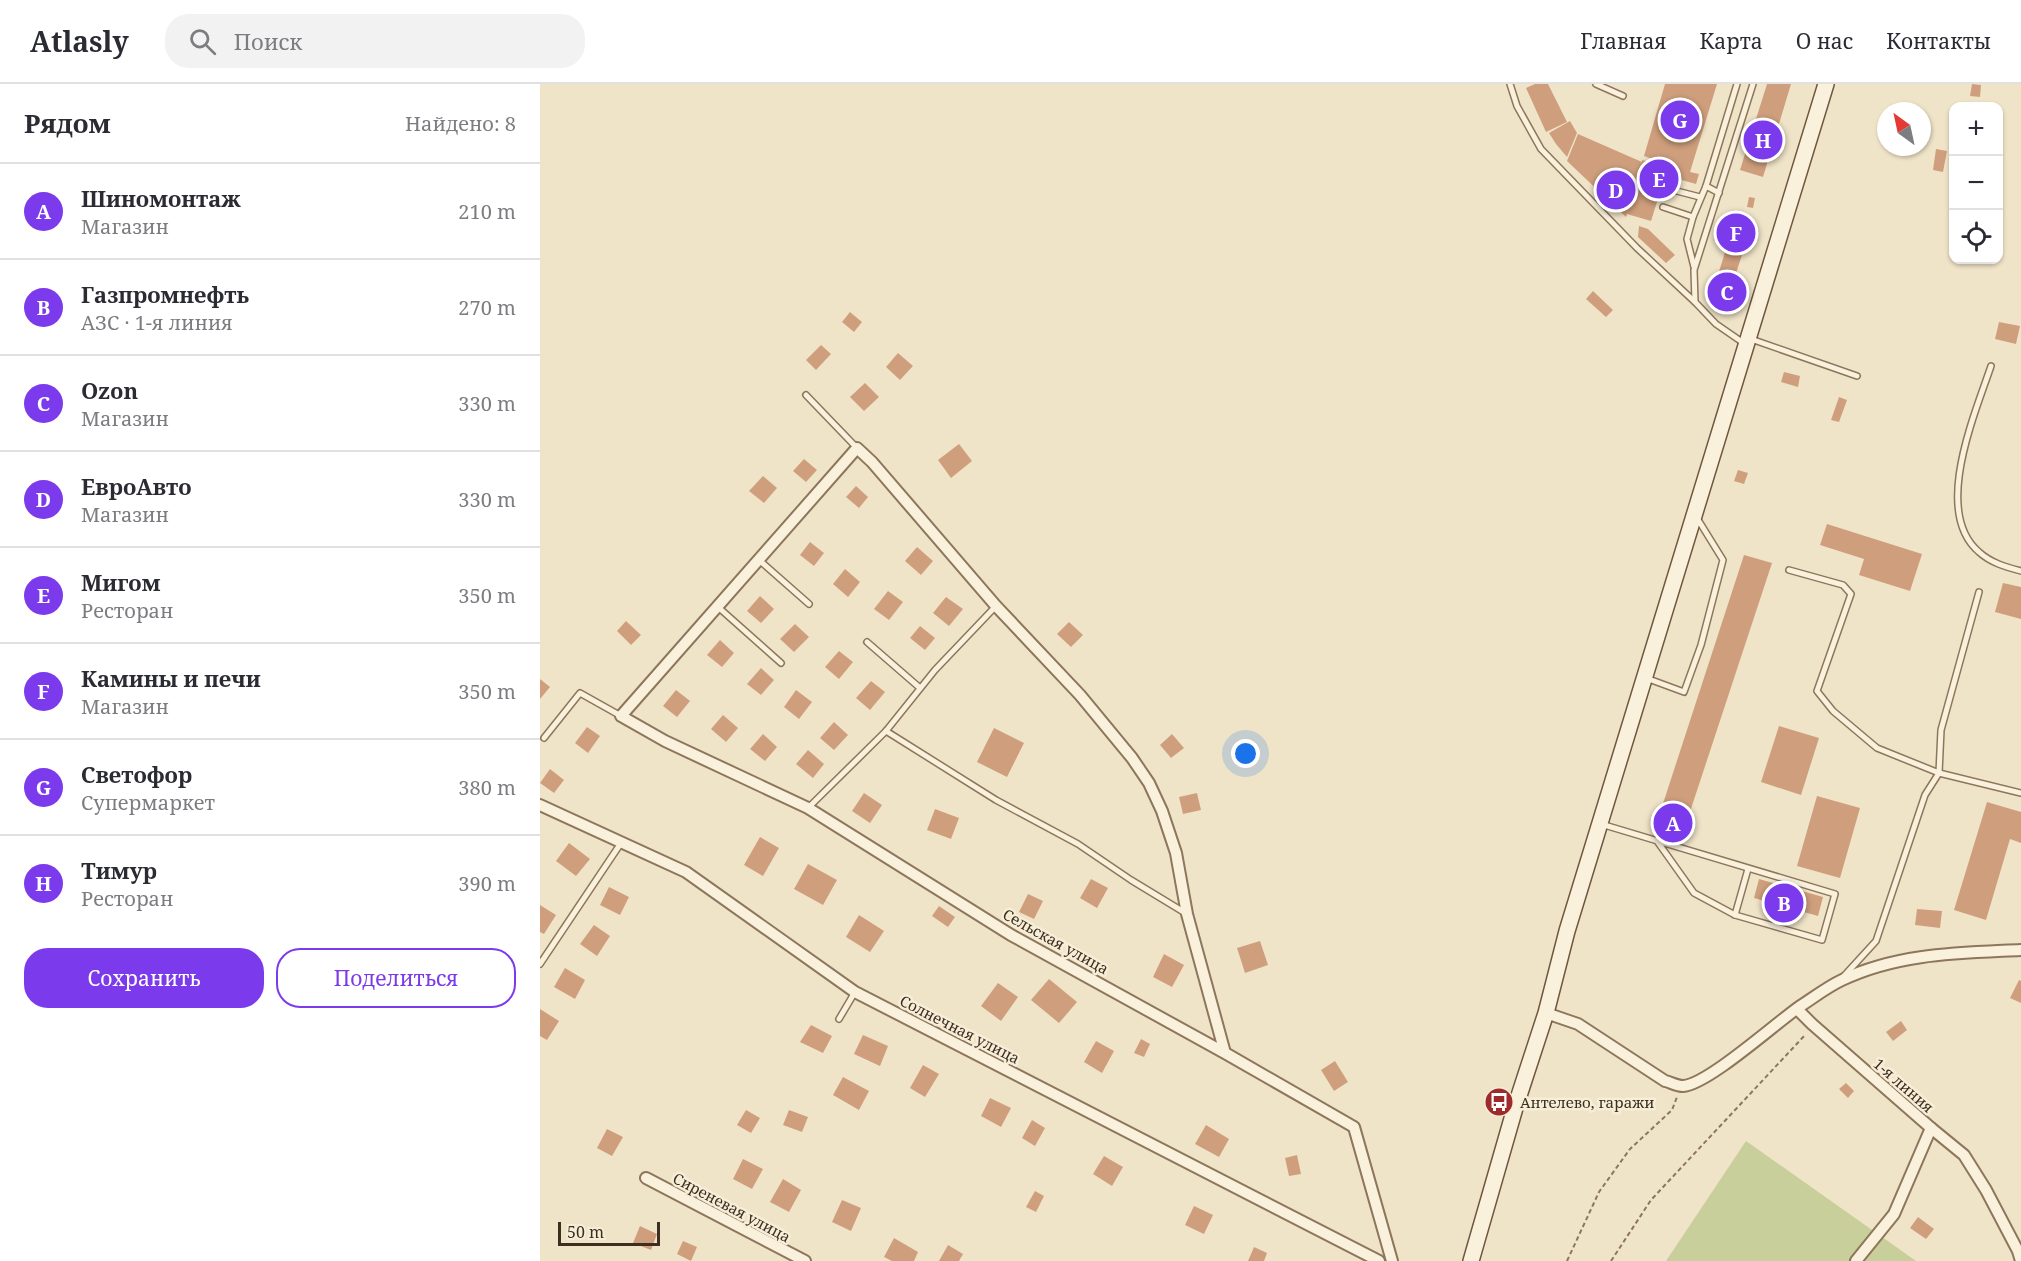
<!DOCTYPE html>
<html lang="ru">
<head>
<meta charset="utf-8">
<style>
	:root { --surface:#fff; --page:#f2f2f3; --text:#2b2b33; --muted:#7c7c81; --line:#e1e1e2; --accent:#7c3aed }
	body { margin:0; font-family:"Noto Serif",serif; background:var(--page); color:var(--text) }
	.controls { position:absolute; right:18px; top:18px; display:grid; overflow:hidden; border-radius:12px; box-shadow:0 2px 4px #0004 }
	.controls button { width:54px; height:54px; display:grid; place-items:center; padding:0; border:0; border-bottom:2px solid var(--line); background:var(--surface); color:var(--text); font:30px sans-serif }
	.compass { position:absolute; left:1337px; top:18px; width:54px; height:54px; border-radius:50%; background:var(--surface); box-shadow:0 2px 4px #0004; rotate:327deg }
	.scale { position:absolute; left:18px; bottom:15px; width:102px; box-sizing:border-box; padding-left:6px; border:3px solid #3d2e20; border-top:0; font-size:16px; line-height:21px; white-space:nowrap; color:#3d2e20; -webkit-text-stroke:4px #f7eed8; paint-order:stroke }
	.you { position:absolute; left:706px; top:670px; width:21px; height:21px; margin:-15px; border:4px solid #fff; border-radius:50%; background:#1a73e8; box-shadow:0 0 0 9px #1a73e833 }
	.badge { display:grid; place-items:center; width:39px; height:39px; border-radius:50%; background:var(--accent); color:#fff; font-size:20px; font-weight:700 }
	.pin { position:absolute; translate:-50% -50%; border:3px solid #fff; box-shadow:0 2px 6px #0006 }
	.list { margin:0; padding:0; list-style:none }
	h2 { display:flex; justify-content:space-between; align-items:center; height:78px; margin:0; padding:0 24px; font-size:26px }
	h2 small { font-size:20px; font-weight:400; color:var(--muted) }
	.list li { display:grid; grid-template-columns:39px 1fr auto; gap:18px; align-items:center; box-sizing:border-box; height:96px; padding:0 24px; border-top:2px solid var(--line) }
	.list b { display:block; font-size:22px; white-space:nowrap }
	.list p { margin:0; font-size:20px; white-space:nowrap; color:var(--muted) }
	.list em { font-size:20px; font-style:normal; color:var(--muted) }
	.actions { display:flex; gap:12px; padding:18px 24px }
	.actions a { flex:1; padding:14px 0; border:2px solid var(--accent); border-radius:24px; text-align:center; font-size:21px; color:var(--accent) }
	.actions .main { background:var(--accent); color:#fff }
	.icon { flex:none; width:33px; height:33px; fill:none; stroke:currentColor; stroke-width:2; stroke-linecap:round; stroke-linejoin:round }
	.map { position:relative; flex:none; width:1481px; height:1177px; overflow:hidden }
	header { display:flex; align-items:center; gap:36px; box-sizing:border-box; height:84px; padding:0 30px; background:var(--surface); border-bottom:2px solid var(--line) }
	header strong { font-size:28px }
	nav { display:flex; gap:33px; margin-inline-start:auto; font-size:21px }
	.search { width:420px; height:54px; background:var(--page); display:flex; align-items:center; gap:15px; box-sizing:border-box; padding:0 21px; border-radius:24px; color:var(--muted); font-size:22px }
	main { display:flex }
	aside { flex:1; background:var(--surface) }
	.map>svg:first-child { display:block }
</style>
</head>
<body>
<header>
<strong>Atlasly</strong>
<div class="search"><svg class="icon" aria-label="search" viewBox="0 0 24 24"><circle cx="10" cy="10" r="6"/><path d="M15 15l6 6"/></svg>Поиск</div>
<nav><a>Главная</a><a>Карта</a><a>О нас</a><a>Контакты</a></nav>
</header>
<main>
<aside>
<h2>Рядом<small>Найдено: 8</small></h2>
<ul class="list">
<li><span class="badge">A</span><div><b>Шиномонтаж</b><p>Магазин</p></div><em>210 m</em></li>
<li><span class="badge">B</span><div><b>Газпромнефть</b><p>АЗС · 1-я линия</p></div><em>270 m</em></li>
<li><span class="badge">C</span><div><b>Ozon</b><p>Магазин</p></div><em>330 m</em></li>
<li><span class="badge">D</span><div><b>ЕвроАвто</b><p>Магазин</p></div><em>330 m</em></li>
<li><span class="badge">E</span><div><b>Мигом</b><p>Ресторан</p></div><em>350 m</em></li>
<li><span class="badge">F</span><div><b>Камины и печи</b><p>Магазин</p></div><em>350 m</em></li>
<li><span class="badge">G</span><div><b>Светофор</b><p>Супермаркет</p></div><em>380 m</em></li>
<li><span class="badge">H</span><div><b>Тимур</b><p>Ресторан</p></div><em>390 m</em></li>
</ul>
<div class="actions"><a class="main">Сохранить</a><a>Поделиться</a></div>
</aside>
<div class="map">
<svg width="1481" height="1177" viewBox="0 0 1481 1177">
	<rect width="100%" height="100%" fill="#f0e4c8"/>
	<!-- green -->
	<polygon fill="#c9cf9b" points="1206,1057 1376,1177 1126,1177"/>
	<!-- building -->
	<g fill="#cf9f7d">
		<polygon points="995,0 1008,0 1027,38 1006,48 986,4"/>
		<polygon points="1125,0 1177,0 1150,88 1159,90 1156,100 1127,92 1130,82 1139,84 1104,72"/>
		<polygon points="1227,0 1251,0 1223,93 1200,86"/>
		<polygon points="1432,0 1441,1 1440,13 1430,12"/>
		<polygon points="1030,37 1037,49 1027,73 1016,60 1009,49"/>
		<polygon points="1038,50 1102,78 1102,76 1128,83 1111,137 1087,130 1086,133 1027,77"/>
		<polygon points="1396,65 1407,67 1403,88 1393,86"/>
		<polygon points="1209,113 1215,114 1213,124 1207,123"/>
		<polygon points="1195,136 1212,140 1189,211 1173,207"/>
		<polygon points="1099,142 1108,145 1135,171 1126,179 1098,153"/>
		<polygon points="1053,207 1073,226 1066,233 1046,215"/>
		<polygon points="310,228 322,238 314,248 302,238"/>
		<polygon points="1459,238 1480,242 1476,260 1455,255"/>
		<polygon points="281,261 291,270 276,286 266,276"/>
		<polygon points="358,269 373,282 360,296 346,283"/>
		<polygon points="1244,288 1260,292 1258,303 1241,298"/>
		<polygon points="325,299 339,313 324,327 310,313"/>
		<polygon points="1299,313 1307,316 1299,338 1291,336"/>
		<polygon points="419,360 432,377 411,394 398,376"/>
		<polygon points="264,375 277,386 266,398 253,387"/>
		<polygon points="1198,386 1208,389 1204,400 1194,397"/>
		<polygon points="223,392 237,404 224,419 209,407"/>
		<polygon points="316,402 328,413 319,424 306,413"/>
		<polygon points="1287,440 1382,470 1370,507 1319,491 1324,475 1280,461"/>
		<polygon points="270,458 284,469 274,482 260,471"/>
		<polygon points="377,463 393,477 381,491 365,477"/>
		<polygon points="1204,471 1232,479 1144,746 1117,738"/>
		<polygon points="305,485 320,498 308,513 293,500"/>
		<polygon points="1463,499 1481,503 1481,535 1455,528"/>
		<polygon points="348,507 363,518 349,536 334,525"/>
		<polygon points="220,512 234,525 221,539 207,527"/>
		<polygon points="406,513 423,525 409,542 393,529"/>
		<polygon points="86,537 101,551 91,561 77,547"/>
		<polygon points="529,538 543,551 531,563 517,550"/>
		<polygon points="255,540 269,553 254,568 240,555"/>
		<polygon points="380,542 395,554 385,566 370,554"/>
		<polygon points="180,556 194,569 182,583 167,571"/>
		<polygon points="299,567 313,578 299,595 285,583"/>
		<polygon points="221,584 234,596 221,611 207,600"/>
		<polygon points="0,595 10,603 0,615"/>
		<polygon points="331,597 345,608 330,626 316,614"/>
		<polygon points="136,606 150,617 137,633 123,622"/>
		<polygon points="256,606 272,618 259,635 244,623"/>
		<polygon points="183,631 198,644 186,658 171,645"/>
		<polygon points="294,638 308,651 294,666 280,654"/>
		<polygon points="1239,642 1279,654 1261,711 1221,698"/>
		<polygon points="47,643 60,652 48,669 35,659"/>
		<polygon points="454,644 484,659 467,693 437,678"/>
		<polygon points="223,650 237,663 225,677 210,665"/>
		<polygon points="632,650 644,664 631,674 620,661"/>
		<polygon points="268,666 284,680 273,694 256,680"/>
		<polygon points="10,685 24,696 14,709 0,699"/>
		<polygon points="324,709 342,721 330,739 312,727"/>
		<polygon points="657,709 661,726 643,730 639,713"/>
		<polygon points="1277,712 1320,724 1300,794 1257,782"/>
		<polygon points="1447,718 1481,728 1481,759 1470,755 1446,836 1414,826"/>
		<polygon points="395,725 419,734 411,755 387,746"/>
		<polygon points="220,753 239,764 223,792 204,781"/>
		<polygon points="29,759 50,775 36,792 16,777"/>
		<polygon points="268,780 297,796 283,821 254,805"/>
		<polygon points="551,795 568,804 557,824 540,814"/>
		<polygon points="1219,795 1283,813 1278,832 1214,814"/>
		<polygon points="69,803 89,813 80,831 60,821"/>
		<polygon points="488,810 503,817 494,835 479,828"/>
		<polygon points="0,821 16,831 4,850 0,848"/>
		<polygon points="399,822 415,833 408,843 392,832"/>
		<polygon points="1377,825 1402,827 1400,844 1375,841"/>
		<polygon points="319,831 344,847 330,868 306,853"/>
		<polygon points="54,841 70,852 57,872 40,860"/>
		<polygon points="720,857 728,881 705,889 697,864"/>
		<polygon points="624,870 644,881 632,903 613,893"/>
		<polygon points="25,884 45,896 35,915 14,903"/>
		<polygon points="509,895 537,918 519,939 491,916"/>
		<polygon points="1479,896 1481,897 1481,919 1470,914"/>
		<polygon points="458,899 478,913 461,937 441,922"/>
		<polygon points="0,925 19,937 7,956 0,952"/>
		<polygon points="1361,937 1367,946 1353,957 1346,948"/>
		<polygon points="271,941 292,952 283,969 260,958"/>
		<polygon points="323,951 348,962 340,982 314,970"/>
		<polygon points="601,955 610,960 604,973 594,969"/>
		<polygon points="556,957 574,967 562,989 544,978"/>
		<polygon points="795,977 808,998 794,1007 781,986"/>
		<polygon points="383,981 399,990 385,1013 370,1004"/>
		<polygon points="303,993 329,1007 319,1026 293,1011"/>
		<polygon points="1306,999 1314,1007 1308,1014 1299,1005"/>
		<polygon points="450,1014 471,1024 461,1043 441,1032"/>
		<polygon points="206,1026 220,1034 211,1049 197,1041"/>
		<polygon points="249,1026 268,1033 262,1048 243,1041"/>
		<polygon points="492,1036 505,1044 495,1062 482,1054"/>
		<polygon points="666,1041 689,1055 679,1073 655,1060"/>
		<polygon points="67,1045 83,1053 72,1072 57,1064"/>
		<polygon points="757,1071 761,1090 749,1092 745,1074"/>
		<polygon points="564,1072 583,1083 572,1102 553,1090"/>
		<polygon points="203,1075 223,1085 212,1105 193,1095"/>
		<polygon points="243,1095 261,1106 249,1128 230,1118"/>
		<polygon points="495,1107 504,1112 496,1128 486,1123"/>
		<polygon points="302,1116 321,1124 311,1147 292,1138"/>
		<polygon points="654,1122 673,1131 664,1150 645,1141"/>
		<polygon points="1378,1133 1394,1145 1386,1155 1370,1144"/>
		<polygon points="100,1142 117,1150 111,1166 93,1159"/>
		<polygon points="354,1154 378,1168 374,1177 352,1177 344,1173"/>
		<polygon points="143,1157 157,1163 151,1177 137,1170"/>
		<polygon points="408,1161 423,1170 419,1177 399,1177"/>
		<polygon points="714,1163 727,1169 724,1177 708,1177"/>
	</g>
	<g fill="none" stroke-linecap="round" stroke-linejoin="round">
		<!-- lane casing -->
		<g stroke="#8d765c" stroke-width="8">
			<g id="lane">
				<polyline points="970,0 977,22 1001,65 1097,164 1155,218"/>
				<polyline points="1056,0 1083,12"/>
				<polyline points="1129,105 1160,113"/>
				<polyline points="1179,109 1166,102 1197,0"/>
				<polyline points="1123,123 1153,133"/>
				<polyline points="1154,183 1147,155 1153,133 1166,102"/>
				<polyline points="1211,255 1317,292"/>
				<polyline points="1205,260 1176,240 1155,218 1154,186 1213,0"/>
				<path d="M1451,282c-16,48 -59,146 -12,186 12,11 27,15 42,19"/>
				<polyline points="266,311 317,364"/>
				<polyline points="219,476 269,520"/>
				<polyline points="1249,486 1303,501 1311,510 1277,607 1293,627 1337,664 1399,689 1481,709"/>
				<polyline points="178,523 241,579"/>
				<polyline points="327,558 380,604"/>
				<polyline points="1106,594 1144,608 1161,561 1183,476 1157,434"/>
				<polyline points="346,647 456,716 538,760 591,796 647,830"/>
				<polyline points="4,654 40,609 81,632"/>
				<polyline points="268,724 346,647 395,586 456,522"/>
				<polyline points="1061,740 1295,810 1282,856 1195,831 1154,809 1117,757"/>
				<polyline points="1195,831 1208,785"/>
				<polyline points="0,880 81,759"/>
				<polyline points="1304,892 1336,857 1385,711 1399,689 1401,646 1439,508"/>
				<polyline points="299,935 315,908"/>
			</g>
		</g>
		<!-- street casing -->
		<g stroke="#8d765c" stroke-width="14">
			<g id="street">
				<polyline points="0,721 146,788 315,908 839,1177"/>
				<polyline points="1257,925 1272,940 1391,1044 1354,1130 1316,1177"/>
				<path d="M1006,929l32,11 87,57c5,1 12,5 18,5 24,-1 93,-63 116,-79 14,-9 28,-20 43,-27 56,-27 118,-27 179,-30"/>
				<polyline points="685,969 647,830 636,769 622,727 609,699 592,674 540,611 456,522 332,378 317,364 81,632 125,657 268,724 471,851 685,969 814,1043 852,1177"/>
				<polyline points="1391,1044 1424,1071 1446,1106 1478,1167 1481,1177"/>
				<polyline points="106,1094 265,1177"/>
			</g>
		</g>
		<!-- secondary casing -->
		<g stroke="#6f573f" stroke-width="18">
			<polyline id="secondary" points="931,1177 975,1024 1006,929 1027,847 1286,0"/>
		</g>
		<!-- path -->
		<g stroke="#8d765c" stroke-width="2" stroke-dasharray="4.5 3" stroke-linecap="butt">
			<polyline points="1027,1177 1059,1108 1090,1065 1132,1026 1137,1013"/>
			<polyline points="1071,1177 1111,1116 1266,950"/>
		</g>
		<!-- lane -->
		<use href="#lane" stroke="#faf1dc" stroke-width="5"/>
		<!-- street -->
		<use href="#street" stroke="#faf1dc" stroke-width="10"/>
		<!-- secondary -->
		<use href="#secondary" stroke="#faf1dc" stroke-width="15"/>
	</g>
	<!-- icons -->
	<defs>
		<g id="bus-disc" transform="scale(1.5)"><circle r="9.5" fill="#9e2a2b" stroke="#f7eed8"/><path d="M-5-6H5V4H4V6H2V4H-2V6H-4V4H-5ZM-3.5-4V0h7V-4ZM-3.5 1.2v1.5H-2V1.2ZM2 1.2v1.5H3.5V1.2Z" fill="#fff"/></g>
	</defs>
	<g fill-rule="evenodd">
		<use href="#bus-disc" x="959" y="1018"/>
	</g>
	<g text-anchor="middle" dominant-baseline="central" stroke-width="5" stroke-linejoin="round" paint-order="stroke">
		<!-- street labels -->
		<g font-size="15" fill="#3d2e20" stroke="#f7eed8">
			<text transform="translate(516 857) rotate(29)">Сельская улица</text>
			<text transform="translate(420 945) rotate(27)">Солнечная улица</text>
			<text transform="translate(1364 1001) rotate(41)">1-я линия</text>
			<text transform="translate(192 1123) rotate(28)">Сиреневая улица</text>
		</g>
		<!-- poi labels -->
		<g font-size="15" fill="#3d2e20" stroke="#f7eed8" text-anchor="start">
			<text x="980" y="1018">Антелево, гаражи</text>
		</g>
	</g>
</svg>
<div class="controls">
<button>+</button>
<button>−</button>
<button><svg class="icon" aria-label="locate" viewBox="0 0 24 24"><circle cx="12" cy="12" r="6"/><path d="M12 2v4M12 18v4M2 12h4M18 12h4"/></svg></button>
</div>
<svg class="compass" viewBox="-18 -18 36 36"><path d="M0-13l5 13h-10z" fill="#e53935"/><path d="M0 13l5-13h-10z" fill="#7c7c81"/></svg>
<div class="scale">50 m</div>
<div class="you"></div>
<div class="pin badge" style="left:1133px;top:739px">A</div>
<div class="pin badge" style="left:1244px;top:819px">B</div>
<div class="pin badge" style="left:1187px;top:208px">C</div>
<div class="pin badge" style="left:1076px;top:106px">D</div>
<div class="pin badge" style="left:1119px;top:95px">E</div>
<div class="pin badge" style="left:1196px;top:149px">F</div>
<div class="pin badge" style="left:1140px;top:36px">G</div>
<div class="pin badge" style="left:1223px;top:56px">H</div>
</div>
</main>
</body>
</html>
